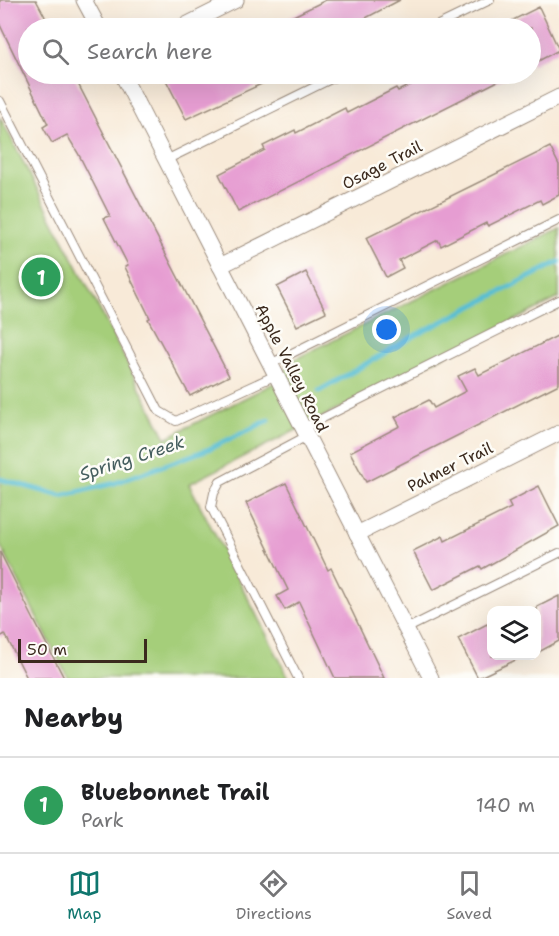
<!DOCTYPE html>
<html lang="en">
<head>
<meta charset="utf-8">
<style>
	:root { --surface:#fff; --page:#f2f2f2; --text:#202124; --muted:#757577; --line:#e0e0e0; --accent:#0f766e }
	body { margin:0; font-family:"Shantell Sans",sans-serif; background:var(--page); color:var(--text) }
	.controls { position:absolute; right:18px; bottom:18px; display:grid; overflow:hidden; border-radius:12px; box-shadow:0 6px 24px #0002 }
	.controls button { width:54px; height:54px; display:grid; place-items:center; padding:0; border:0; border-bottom:2px solid var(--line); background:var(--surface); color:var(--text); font:30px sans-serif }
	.scale { position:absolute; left:18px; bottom:15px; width:129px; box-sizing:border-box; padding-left:6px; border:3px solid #3b2a1e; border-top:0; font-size:16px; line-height:21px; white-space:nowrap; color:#3b2a1e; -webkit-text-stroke:4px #fdfcf7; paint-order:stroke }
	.you { position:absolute; left:387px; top:330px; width:21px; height:21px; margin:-15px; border:4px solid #fff; border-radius:50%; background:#1a73e8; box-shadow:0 0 0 9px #1a73e833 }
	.badge { display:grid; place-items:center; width:39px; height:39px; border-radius:50%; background:var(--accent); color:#fff; font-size:20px; font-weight:700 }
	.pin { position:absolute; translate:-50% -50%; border:3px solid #fff; box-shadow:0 2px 6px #0006 }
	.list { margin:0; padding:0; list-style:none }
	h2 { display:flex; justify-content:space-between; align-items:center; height:78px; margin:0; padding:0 24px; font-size:26px }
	h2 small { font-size:20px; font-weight:400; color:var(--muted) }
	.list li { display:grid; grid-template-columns:39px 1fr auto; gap:18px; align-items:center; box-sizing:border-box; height:96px; padding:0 24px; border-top:2px solid var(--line) }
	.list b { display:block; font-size:22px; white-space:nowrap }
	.list p { margin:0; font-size:20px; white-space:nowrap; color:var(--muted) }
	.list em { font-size:20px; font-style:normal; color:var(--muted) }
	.icon { flex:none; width:33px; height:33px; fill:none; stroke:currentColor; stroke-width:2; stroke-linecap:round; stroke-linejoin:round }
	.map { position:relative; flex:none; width:559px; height:678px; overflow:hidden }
	.search { position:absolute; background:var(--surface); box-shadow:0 6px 24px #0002; left:18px; right:18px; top:18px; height:66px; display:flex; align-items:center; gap:15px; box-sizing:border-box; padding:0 21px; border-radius:33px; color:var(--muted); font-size:22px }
	.sheet { height:174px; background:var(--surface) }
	nav { display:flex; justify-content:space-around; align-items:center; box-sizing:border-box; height:84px; border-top:2px solid var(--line); background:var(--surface); font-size:16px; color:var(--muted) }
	nav a { display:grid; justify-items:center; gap:3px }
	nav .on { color:var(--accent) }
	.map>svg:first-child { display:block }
</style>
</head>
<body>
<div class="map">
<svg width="559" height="678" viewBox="0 0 559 678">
	<rect width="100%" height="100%" fill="#fdfcf7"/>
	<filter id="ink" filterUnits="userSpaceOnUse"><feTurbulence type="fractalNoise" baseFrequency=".0167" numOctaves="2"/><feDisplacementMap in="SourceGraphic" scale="12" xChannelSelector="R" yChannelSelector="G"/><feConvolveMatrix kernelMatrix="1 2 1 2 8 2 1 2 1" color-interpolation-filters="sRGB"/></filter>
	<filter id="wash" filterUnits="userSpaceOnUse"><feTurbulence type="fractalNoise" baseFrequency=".008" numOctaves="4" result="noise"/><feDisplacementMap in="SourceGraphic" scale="24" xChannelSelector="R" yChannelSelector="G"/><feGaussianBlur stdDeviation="1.35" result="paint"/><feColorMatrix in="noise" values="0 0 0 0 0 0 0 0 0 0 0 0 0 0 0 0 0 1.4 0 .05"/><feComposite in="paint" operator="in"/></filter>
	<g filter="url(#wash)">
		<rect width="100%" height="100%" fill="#f8ead8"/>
		<!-- green -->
		<polygon fill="#a5ce7a" stroke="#707c4c" stroke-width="1.5" points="0,117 166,438 288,376 285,369 289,362 559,228 559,298 189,484 289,678 68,678 0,545"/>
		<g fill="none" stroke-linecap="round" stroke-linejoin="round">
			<!-- stream -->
			<g stroke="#57bed4" stroke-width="5">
				<polyline points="319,391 416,335 559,262"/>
				<polyline points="0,479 61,496 115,483 209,449 269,420"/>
			</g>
		</g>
		<g id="blocks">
			<!-- building -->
			<g fill="#e69dd2">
				<polygon points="0,0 36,0 51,28 28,28 28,74 73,74 229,376 190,396 148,319 150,318 125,267 128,265 104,218 110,216 78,153 67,135 52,143 43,127 48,124 0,25"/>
				<polygon points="326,0 400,0 358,22 361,28 269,28"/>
				<polygon points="539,7 559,50 531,65 531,28 497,28"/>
				<polygon points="179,74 283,74 186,119 166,80"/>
				<polygon points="433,74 512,74 238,212 219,174 265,150 263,146 295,130 296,133 345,108 347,113 396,88 398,91"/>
				<polygon points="550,147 559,165 559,195 542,204 540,200 488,226 486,223 441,246 438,240 399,260 403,268 386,277 366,238"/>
				<polygon points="306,272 326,312 297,326 277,287"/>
				<polygon points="559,335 559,384 366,482 350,452 400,426 395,417 429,400 434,408 466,391 458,376 475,368 479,375"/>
				<polygon points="286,483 328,570 331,568 348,603 384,678 335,678 299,602 285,610 277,596 288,590 246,503"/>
				<polygon points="539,486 559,526 482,569 480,566 433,590 413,551 443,536 445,541 511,508 508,502"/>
				<polygon points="0,552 34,620 64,678 27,678 5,634 0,637"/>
				<polygon points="559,596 559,641 537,653 537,607"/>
				<polygon points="487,624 492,633 492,656 524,656 478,678 458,639"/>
			</g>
		</g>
	</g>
	<g filter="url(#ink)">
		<use href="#blocks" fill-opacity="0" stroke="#9a8a7b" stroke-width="1.5"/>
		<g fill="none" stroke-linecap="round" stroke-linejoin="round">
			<!-- service casing -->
			<g stroke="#9a8a7b" stroke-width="10">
				<g id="service">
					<polyline points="432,28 490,0"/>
					<polyline points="0,101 159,411 176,421 276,375"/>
					<polyline points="166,160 341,74"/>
					<polyline points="270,364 559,220"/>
					<polyline points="303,428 559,300"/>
					<polyline points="406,629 559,553"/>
					<polyline points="298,678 211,507 214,493 220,482 307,436"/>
				</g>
			</g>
			<!-- minor casing -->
			<g stroke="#9a8a7b" stroke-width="17">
				<g id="minor">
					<polyline points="84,0 99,28"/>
					<polyline points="180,28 236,0"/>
					<polyline points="122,74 431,678"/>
					<polyline points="220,266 559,97"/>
					<polyline points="357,534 559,433"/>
				</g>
			</g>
			<!-- service -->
			<use href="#service" stroke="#fff" stroke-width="8"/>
			<!-- minor -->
			<use href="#minor" stroke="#fff" stroke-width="15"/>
		</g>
	</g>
	<g text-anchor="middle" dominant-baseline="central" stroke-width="5" stroke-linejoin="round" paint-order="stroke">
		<!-- street labels -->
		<g font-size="16" fill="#3b2a1e" stroke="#fdfcf7">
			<text transform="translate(382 165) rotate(-27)">Osage Trail</text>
			<text transform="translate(292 368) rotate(63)">Apple Valley Road</text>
			<text transform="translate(450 467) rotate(-26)">Palmer Trail</text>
		</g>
		<!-- water labels -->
		<g font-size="18" font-style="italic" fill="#455e5e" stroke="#fdfcf7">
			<text transform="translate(132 458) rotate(-18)">Spring Creek</text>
		</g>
	</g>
</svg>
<div class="controls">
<button><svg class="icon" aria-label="layers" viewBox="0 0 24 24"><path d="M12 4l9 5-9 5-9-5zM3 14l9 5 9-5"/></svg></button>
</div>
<div class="scale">50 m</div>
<div class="you"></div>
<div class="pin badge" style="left:41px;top:277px;background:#2e9e5b">1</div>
<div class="search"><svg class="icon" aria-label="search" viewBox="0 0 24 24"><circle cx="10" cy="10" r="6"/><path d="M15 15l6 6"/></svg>Search here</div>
</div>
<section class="sheet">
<h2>Nearby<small></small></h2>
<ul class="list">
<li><span class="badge" style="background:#2e9e5b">1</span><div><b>Bluebonnet Trail</b><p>Park</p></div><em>140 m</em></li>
</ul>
</section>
<nav>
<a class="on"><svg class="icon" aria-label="map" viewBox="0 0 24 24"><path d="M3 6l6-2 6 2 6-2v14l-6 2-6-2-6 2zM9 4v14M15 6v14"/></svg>Map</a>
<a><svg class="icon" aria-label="directions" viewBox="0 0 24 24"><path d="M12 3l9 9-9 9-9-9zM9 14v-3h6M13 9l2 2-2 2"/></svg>Directions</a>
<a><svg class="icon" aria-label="saved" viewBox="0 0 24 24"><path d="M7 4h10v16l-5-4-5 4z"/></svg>Saved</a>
</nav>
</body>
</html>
